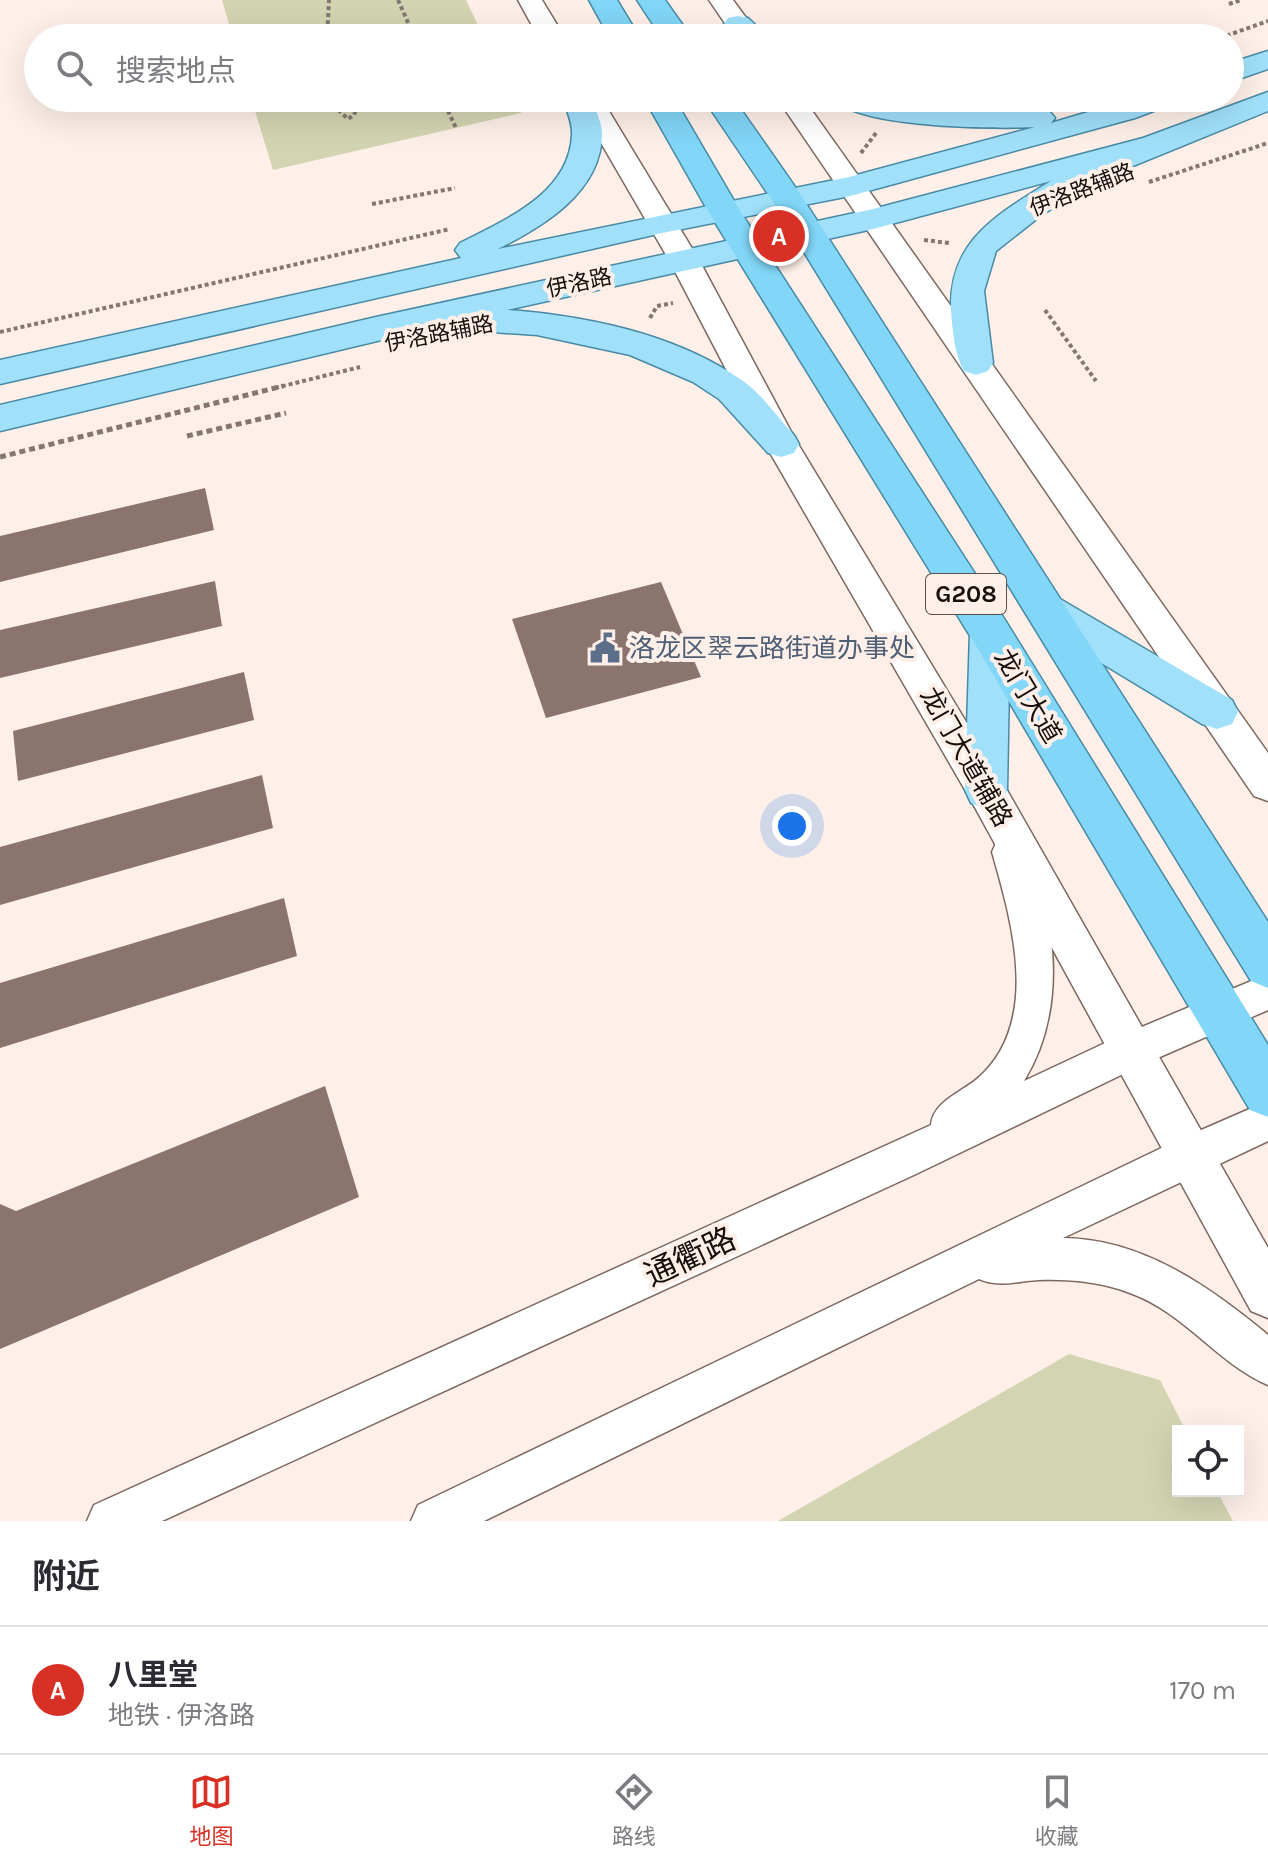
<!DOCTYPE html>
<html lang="zh">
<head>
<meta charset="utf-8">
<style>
	:root { --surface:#fff; --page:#f7f7f7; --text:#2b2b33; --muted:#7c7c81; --line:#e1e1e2; --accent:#d93025 }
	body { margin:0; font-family:Karla,"Noto Sans SC",sans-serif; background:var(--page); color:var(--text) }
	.controls { position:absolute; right:24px; bottom:24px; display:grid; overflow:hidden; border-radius:0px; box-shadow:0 8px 32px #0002 }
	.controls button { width:72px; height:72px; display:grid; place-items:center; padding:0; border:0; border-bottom:2px solid var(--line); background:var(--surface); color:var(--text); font:40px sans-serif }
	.you { position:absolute; left:792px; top:826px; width:28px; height:28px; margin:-20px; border:6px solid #fff; border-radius:50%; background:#1a73e8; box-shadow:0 0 0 12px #1a73e833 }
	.badge { display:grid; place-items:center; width:52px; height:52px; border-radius:50%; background:var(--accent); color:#fff; font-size:26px; font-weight:700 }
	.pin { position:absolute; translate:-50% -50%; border:4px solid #fff; box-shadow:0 2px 8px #0006 }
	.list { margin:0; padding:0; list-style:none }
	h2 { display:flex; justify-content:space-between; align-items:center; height:104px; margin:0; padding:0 32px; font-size:34px }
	h2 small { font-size:26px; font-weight:400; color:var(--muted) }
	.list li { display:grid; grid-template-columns:52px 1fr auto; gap:24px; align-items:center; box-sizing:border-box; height:128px; padding:0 32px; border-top:2px solid var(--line) }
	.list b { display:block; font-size:30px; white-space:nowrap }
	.list p { margin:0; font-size:26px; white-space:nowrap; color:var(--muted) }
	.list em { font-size:26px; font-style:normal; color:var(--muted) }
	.icon { flex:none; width:44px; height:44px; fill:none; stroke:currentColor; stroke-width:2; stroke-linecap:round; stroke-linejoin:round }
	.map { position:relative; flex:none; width:1268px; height:1521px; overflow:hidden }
	.search { position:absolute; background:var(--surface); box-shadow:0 8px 32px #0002; left:24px; right:24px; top:24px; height:88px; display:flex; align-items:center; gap:20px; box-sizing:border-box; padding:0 28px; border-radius:44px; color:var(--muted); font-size:30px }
	.sheet { height:232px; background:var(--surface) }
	nav { display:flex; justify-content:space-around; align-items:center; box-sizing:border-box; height:112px; border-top:2px solid var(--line); background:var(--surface); font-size:22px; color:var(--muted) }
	nav a { display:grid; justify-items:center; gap:4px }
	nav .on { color:var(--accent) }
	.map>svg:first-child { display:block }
</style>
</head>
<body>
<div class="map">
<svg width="1268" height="1521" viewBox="0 0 1268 1521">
	<rect width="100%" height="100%" fill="#fef0e9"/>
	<!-- green -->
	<g fill="#d3d5b2">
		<polygon points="222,0 466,0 484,38 233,38"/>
		<polygon points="251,98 514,98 521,113 273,170"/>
		<polygon points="1069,1354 1160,1380 1186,1431 1178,1431 1178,1491 1217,1491 1233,1521 778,1521"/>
	</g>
	<!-- building -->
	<g fill="#8b746e">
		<polygon points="205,488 214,530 0,582 0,536"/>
		<polygon points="215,581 222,626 0,678 0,630"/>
		<polygon points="661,582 701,677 546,718 512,619"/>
		<polygon points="244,672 254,720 18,781 13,731"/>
		<polygon points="262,775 273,828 0,905 0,847"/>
		<polygon points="284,898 297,956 0,1048 0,983"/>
		<polygon points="325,1086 359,1197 0,1349 0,1204 16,1211"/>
	</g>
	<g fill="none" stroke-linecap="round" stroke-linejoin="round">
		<!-- tertiary casing -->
		<g stroke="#7d685f" stroke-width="3">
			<g id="tertiary">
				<path d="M1010,836l13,5c34,75 45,168 1,240l94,-44 150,-63v36l-122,53 -230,111 -754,347h-75l7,-16 837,-380c2,-23 29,-32 46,-46 65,-56 35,-157 15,-227l5,-11z"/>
				<path d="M1268,1101v40l-205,97c79,1 146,48 205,97v50c-50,-21 -84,-73 -138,-92 -29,-11 -60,-14 -91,-13 -21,1 -40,8 -60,-1l-495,242h-73l7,-16 758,-364z"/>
			</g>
		</g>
		<!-- secondary casing -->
		<g stroke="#7d685f" stroke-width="3">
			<g id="secondary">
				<polygon points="518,0 542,0 565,38 539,38"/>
				<polygon points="709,0 733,0 761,38 735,38"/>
				<polygon points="575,98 601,98 699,260 795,439 1000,778 1268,1248 1268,1318 1251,1311 972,802 765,444 669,260"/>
				<polygon points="777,98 803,98 1268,753 1268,801 1254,796"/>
			</g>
		</g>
		<!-- primary casing -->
		<g stroke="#488aa4" stroke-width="3">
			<g id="primary">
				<polygon points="738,16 748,18 769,38 738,38 724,24 728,18"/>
				<polygon points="1268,51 1268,69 1230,82 1230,63"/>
				<path d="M1268,92v19l-162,66 -63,37 -47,37 -12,40 9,72 -5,8 -12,4 -12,-4c-8,-14 -10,-31 -12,-48 -9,-78 39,-105 99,-142l-178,48 -366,81c80,6 169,24 236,71 20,14 34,36 51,54l5,9 -5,9 -13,4 -13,-4 -49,-54 -26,-17 -63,-27 -93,-20 -76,-5 -4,-8 -457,109v-26l376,-88 497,-108 270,-71z"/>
				<path d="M563,98h28c4,11 11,24 11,36 -1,58 -58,92 -104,115l351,-72 186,-50c-37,2 -181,1 -201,-29h45l88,13 73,-2 10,3 5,6 -4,5 84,-25h41l-4,6 -37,14 -285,78 -188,37 -662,151v-24l461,-102 -6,-8 5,-7c45,-23 109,-49 112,-108 1,-13 -6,-25 -9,-37z"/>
				<polygon points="1046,594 1060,599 1232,700 1238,712 1232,724 1217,729 1202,724 1032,621 1026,610 1032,599"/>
				<polygon points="990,616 1004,621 1010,632 1007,790 1001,803 986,809 971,803 965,790 970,632 976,621"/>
			</g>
		</g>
		<!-- trunk casing -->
		<g stroke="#488aa4" stroke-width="3">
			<g id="trunk">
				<polygon points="589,0 617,0 640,38 610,38"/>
				<polygon points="637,0 665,0 692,38 662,38"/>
				<polygon points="644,98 674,98 740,211 1005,620 1268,1045 1268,1117 1250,1110 975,644 708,211"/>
				<polygon points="703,98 733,98 798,191 1268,922 1268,988 1251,981 772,200"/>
			</g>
		</g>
		<!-- path-far1 -->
		<g stroke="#827773" stroke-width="4" stroke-dasharray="4 3" stroke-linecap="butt">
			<polyline points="398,0 414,36 410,38"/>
			<polyline points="1229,4 1241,0"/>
			<polyline points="327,38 329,0"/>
			<polyline points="1220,38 1268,21"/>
			<polyline points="332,98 334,106 348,119 354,115 360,98"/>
			<polyline points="442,98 456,128"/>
			<polyline points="861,153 876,133"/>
			<polyline points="1149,182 1268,143"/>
			<polyline points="372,204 455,188"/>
			<polyline points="924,240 949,243"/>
			<polyline points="1045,310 1096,381"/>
			<polyline points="650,318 657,306 673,303"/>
			<polyline points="0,332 450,229"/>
			<polyline points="275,388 360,367"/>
		</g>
		<!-- path -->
		<g stroke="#827773" stroke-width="5" stroke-dasharray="6 4" stroke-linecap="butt">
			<polyline points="187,436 286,413"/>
			<polyline points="0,457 283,386"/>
		</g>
		<!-- tertiary -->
		<use href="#tertiary" fill="#fff" fill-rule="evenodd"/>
		<!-- secondary -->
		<use href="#secondary" fill="#fff" fill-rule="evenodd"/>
		<!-- primary -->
		<use href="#primary" fill="#a1e0fa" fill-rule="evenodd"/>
		<!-- trunk -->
		<use href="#trunk" fill="#82d6f8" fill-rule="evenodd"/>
	</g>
	<!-- icons -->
	<defs>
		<g id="civic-bare" transform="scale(2.4)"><path d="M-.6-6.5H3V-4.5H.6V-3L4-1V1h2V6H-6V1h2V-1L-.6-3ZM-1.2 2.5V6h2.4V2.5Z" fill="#5c6f8a" stroke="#fef0e9" stroke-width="2.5" paint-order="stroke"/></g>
	</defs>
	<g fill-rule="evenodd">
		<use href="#civic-bare" x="605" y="648"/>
	</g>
	<g text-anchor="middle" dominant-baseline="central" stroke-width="8" stroke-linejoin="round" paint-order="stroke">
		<!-- far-street labels -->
		<g font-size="22" fill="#170f0c" stroke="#fef0e9">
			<text transform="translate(1082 190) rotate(-21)">伊洛路辅路</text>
			<text transform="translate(579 283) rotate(-12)">伊洛路</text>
			<text transform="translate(439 334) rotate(-11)">伊洛路辅路</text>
		</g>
		<!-- shield labels -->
		<rect fill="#fef0e9" stroke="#5c524e" stroke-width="2" x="926" y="574" width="80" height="40" rx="6"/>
		<g font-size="24" font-weight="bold" fill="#170f0c">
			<text x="966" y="594">G208</text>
		</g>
		<!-- service labels -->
		<g font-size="26" fill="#4e5e75" stroke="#fef0e9" text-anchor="start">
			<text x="629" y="648">洛龙区翠云路街道办事处</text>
		</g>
		<!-- street labels -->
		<g font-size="26" fill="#170f0c" stroke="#fef0e9">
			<text transform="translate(1028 696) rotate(59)">龙门大道</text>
			<text transform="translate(966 757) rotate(60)">龙门大道辅路</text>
		</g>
		<!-- near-street labels -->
		<g font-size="32" fill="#170f0c" stroke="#fef0e9">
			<text transform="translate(690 1257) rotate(-25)">通衢路</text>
		</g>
	</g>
</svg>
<div class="controls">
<button><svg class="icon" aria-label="locate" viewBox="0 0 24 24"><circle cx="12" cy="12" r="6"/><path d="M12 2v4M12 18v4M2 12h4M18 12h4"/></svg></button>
</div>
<div class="you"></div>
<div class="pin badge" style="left:779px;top:236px">A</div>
<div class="search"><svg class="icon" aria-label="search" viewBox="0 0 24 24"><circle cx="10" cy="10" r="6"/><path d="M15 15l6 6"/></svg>搜索地点</div>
</div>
<section class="sheet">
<h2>附近<small></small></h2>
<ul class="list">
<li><span class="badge">A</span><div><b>八里堂</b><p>地铁 · 伊洛路</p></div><em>170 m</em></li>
</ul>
</section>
<nav>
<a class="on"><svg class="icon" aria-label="map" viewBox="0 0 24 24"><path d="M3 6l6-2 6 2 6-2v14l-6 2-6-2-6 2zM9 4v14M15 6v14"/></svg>地图</a>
<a><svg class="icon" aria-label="directions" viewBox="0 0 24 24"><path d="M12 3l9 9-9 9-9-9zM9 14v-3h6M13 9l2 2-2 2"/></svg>路线</a>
<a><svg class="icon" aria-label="saved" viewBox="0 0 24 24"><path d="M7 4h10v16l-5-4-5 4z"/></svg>收藏</a>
</nav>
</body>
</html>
